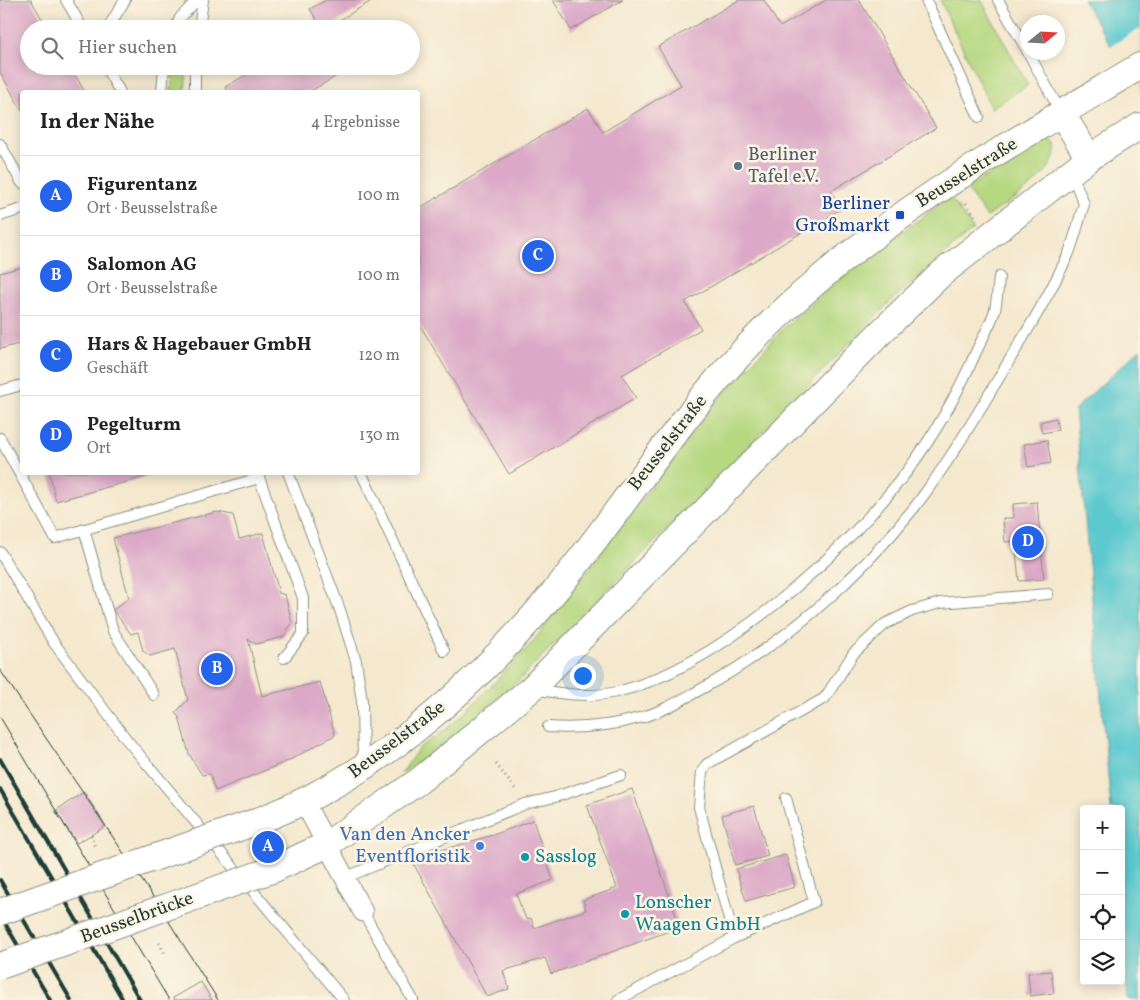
<!DOCTYPE html>
<html lang="de">
<head>
<meta charset="utf-8">
<style>
	:root { --surface:#fff; --page:#f2f2f2; --text:#222; --muted:#767676; --line:#e0e0e0; --accent:#2563eb }
	body { margin:0; font-family:Vollkorn,serif; background:var(--page); color:var(--text) }
	.controls { position:absolute; right:15px; bottom:15px; display:grid; overflow:hidden; border-radius:5px; box-shadow:0 2px 12px #0003 }
	.controls button { width:45px; height:45px; display:grid; place-items:center; padding:0; border:0; border-bottom:1px solid var(--line); background:var(--surface); color:var(--text); font:25px sans-serif }
	.compass { position:absolute; left:1020px; top:15px; width:45px; height:45px; border-radius:50%; background:var(--surface); box-shadow:0 2px 12px #0003; rotate:72deg }
	.you { position:absolute; left:582px; top:675px; width:18px; height:18px; margin:-12px; border:4px solid #fff; border-radius:50%; background:#1a73e8; box-shadow:0 0 0 8px #1a73e833 }
	.badge { display:grid; place-items:center; width:32px; height:32px; border-radius:50%; background:var(--accent); color:#fff; font-size:16px; font-weight:700 }
	.pin { position:absolute; translate:-50% -50%; border:2px solid #fff; box-shadow:0 1px 5px #0006 }
	.list { margin:0; padding:0; list-style:none }
	h2 { display:flex; justify-content:space-between; align-items:center; height:65px; margin:0; padding:0 20px; font-size:21px }
	h2 small { font-size:16px; font-weight:400; color:var(--muted) }
	.list li { display:grid; grid-template-columns:32px 1fr auto; gap:15px; align-items:center; box-sizing:border-box; height:80px; padding:0 20px; border-top:1px solid var(--line) }
	.list b { display:block; font-size:19px; white-space:nowrap }
	.list p { margin:0; font-size:16px; white-space:nowrap; color:var(--muted) }
	.list em { font-size:16px; font-style:normal; color:var(--muted) }
	.icon { flex:none; width:28px; height:28px; fill:none; stroke:currentColor; stroke-width:2; stroke-linecap:round; stroke-linejoin:round }
	.map { position:relative; flex:none; width:1140px; height:1000px; overflow:hidden }
	.search { position:absolute; background:var(--surface); box-shadow:0 2px 12px #0003; left:20px; top:20px; width:400px; height:55px; display:flex; align-items:center; gap:12px; box-sizing:border-box; padding:0 18px; border-radius:28px; color:var(--muted); font-size:19px }
	.panel { position:absolute; background:var(--surface); box-shadow:0 2px 12px #0003; left:20px; top:90px; width:400px; height:385px; border-radius:5px }
	.map>svg:first-child { display:block }
</style>
</head>
<body>
<div class="map">
<svg width="1140" height="1000" viewBox="0 0 1140 1000">
	<rect width="100%" height="100%" fill="#fcf5e5"/>
	<filter id="ink" filterUnits="userSpaceOnUse"><feTurbulence type="fractalNoise" baseFrequency=".02" numOctaves="2"/><feDisplacementMap in="SourceGraphic" scale="10" xChannelSelector="R" yChannelSelector="G"/><feConvolveMatrix kernelMatrix="1 2 1 2 8 2 1 2 1" color-interpolation-filters="sRGB"/></filter>
	<filter id="wash" filterUnits="userSpaceOnUse"><feTurbulence type="fractalNoise" baseFrequency=".0096" numOctaves="4" result="noise"/><feDisplacementMap in="SourceGraphic" scale="20" xChannelSelector="R" yChannelSelector="G"/><feGaussianBlur stdDeviation="1.12" result="paint"/><feColorMatrix in="noise" values="0 0 0 0 0 0 0 0 0 0 0 0 0 0 0 0 0 1.4 0 .05"/><feComposite in="paint" operator="in"/></filter>
	<g filter="url(#wash)">
		<rect width="100%" height="100%" fill="#f4e8ce"/>
		<!-- green -->
		<g fill="#b5d881" stroke="#6a8a5a">
			<polygon points="940,0 981,0 1028,85 991,108"/>
			<polygon points="174,66 187,66 185,92 171,92"/>
			<path d="M1051,141l4,3c5,30 -47,58 -68,73l-21,-29 79,-46z"/>
			<polygon points="950,197 973,229 888,304 520,679 457,734 401,774 419,748 444,731 467,711 533,642 716,402 786,326 857,265"/>
		</g>
		<!-- water -->
		<g fill="#5bc9cf" stroke="#3d8382">
			<polygon points="1083,0 1140,0 1140,94"/>
			<polygon points="1140,349 1140,1000 1128,1000 1121,927 1121,809 1111,809 1075,409"/>
		</g>
		<!-- pier -->
		<polygon fill="#f4e8ce" points="1140,28 1140,96 1109,47"/>
		<g id="blocks">
			<!-- building -->
			<g fill="#dba9c7">
				<polygon points="0,0 31,0 48,29 29,29 29,66 70,66 85,92 22,92 22,111 0,72"/>
				<polygon points="326,0 373,0 330,26 332,29 322,29 310,9"/>
				<polygon points="553,0 623,0 571,30"/>
				<polygon points="739,0 764,0 780,27 826,0 859,0 936,128 831,191 841,209 685,302 701,329 622,375 636,398 509,474 418,322 418,209 588,108 603,132 681,85 658,47"/>
				<polygon points="261,66 354,66 309,92 228,92 225,87"/>
				<polygon points="22,267 22,343 0,349 0,273"/>
				<polygon points="1056,418 1058,430 1042,433 1040,422"/>
				<polygon points="1047,440 1051,463 1028,467 1024,444"/>
				<polygon points="49,472 160,472 160,473 56,501"/>
				<polygon points="1037,502 1044,579 1019,581 1015,541 1005,542 1003,518 1014,518 1013,504"/>
				<polygon points="217,512 233,515 239,539 263,533 279,593 285,595 292,623 283,637 256,644 248,639 262,696 320,682 335,735 288,761 215,791 210,774 202,775 189,754 179,717 175,713 188,700 175,649 150,656 143,651 138,632 131,634 113,610 129,598 113,538"/>
				<polygon points="632,789 680,927 551,974 545,958 503,971 509,989 487,997 411,859 496,834 533,820 553,880 516,894 526,919 531,918 534,928 586,910 583,900 617,888 587,805"/>
				<polygon points="84,792 106,826 77,843 55,811"/>
				<polygon points="754,806 768,856 735,865 722,815"/>
				<polygon points="786,855 795,887 746,901 736,869"/>
				<polygon points="1051,971 1054,993 1030,996 1028,973"/>
				<polygon points="201,982 212,1000 174,1000 173,998"/>
			</g>
		</g>
	</g>
	<g filter="url(#ink)">
		<use href="#blocks" fill-opacity="0" stroke="#8a9281" stroke-width="1"/>
		<g fill="none" stroke-linecap="round" stroke-linejoin="round">
			<!-- service casing -->
			<g stroke="#8a9281" stroke-width="12">
				<g id="service">
					<polyline points="66,0 83,29"/>
					<polyline points="926,0 979,117"/>
					<polyline points="998,0 1028,52"/>
					<polyline points="107,29 125,0"/>
					<polyline points="175,29 180,18 197,0"/>
					<polyline points="199,29 203,0"/>
					<polyline points="1028,52 1061,113"/>
					<polyline points="105,66 120,92"/>
					<polyline points="195,66 195,92"/>
					<polyline points="162,92 164,66"/>
					<polyline points="0,144 22,183"/>
					<polyline points="0,216 22,209"/>
					<polyline points="0,391 22,385"/>
					<polyline points="0,438 55,538 259,478"/>
					<polyline points="257,472 303,598 303,634 284,658"/>
					<polyline points="288,472 340,610 356,661 362,701 363,764"/>
					<polyline points="361,472 444,651"/>
					<polyline points="84,529 113,631 154,695"/>
					<polyline points="0,552 54,643 127,740 344,1000"/>
					<path d="M534,689c28,5 55,9 83,3 103,-26 228,-139 291,-222 27,-36 50,-77 68,-118 6,-13 15,-28 19,-42 2,-10 3,-23 4,-33"/>
					<path d="M548,727c32,2 60,0 91,-9 20,-5 39,-16 57,-26 84,-45 159,-110 218,-184 33,-43 61,-90 89,-137 23,-38 47,-77 66,-118 6,-16 10,-33 15,-49l-13,-32"/>
					<polyline points="344,878 525,804 555,797 621,775"/>
					<polyline points="363,912 413,1000"/>
					<polyline points="734,938 699,807 702,772 707,764 825,698 853,654 885,624 912,611 940,603 1048,594"/>
					<polyline points="618,1000 734,938 814,902 786,798"/>
				</g>
			</g>
			<!-- minor casing -->
			<g stroke="#8a9281" stroke-width="21">
				<polyline id="minor" points="304,802 363,912"/>
			</g>
			<!-- secondary casing -->
			<g stroke="#8a9281" stroke-width="28">
				<g id="secondary">
					<polyline points="1062,114 1089,158"/>
					<path d="M244,826c125,-43 227,-135 311,-235 66,-79 120,-169 192,-244 112,-118 255,-198 393,-281"/>
					<polyline points="274,869 326,845 419,781 531,689 880,333 941,274 1089,158 1140,126"/>
				</g>
			</g>
			<!-- path -->
			<g stroke="#8a9281" stroke-width="3" stroke-dasharray="1 4" stroke-linecap="butt">
				<polyline points="966,203 975,216"/>
				<polyline points="496,764 515,789"/>
				<polyline points="91,835 95,848"/>
				<polyline points="159,943 166,955"/>
			</g>
			<!-- service -->
			<use href="#service" stroke="#fff" stroke-width="10"/>
			<!-- minor -->
			<use href="#minor" stroke="#fff" stroke-width="19"/>
			<!-- secondary -->
			<use href="#secondary" stroke="#fff" stroke-width="26"/>
			<!-- tram -->
			<g stroke="#1f3d34" stroke-width="1">
				<polyline points="0,670 156,901 218,1000"/>
				<polyline points="0,717 169,1000"/>
			</g>
			<!-- rail -->
			<g stroke="#1f3d34" stroke-width="4">
				<polyline points="0,759 140,1000"/>
				<polyline points="0,789 123,1000"/>
				<polyline points="0,880 71,1000"/>
				<polyline points="0,915 50,1000"/>
			</g>
			<!-- secondary-bridge casing -->
			<g stroke="#8a9281" stroke-width="28" stroke-linecap="butt">
				<g id="secondary-bridge">
					<polyline points="0,912 244,826"/>
					<polyline points="0,966 274,869"/>
				</g>
			</g>
			<!-- secondary-bridge -->
			<use href="#secondary-bridge" stroke="#fff" stroke-width="26"/>
		</g>
	</g>
	<!-- markers -->
	<circle fill="#5c6f8a" stroke="#fcf5e5" stroke-width="2" cx="738" cy="166" r="5"/>
	<rect fill="#1a4fb4" stroke="#fcf5e5" stroke-width="2" x="895" y="210" width="10" height="10" rx="2.5"/>
	<circle fill="#3f7fe0" stroke="#fcf5e5" stroke-width="2" cx="480" cy="846" r="5"/>
	<g fill="#0f9aa8" stroke="#fcf5e5" stroke-width="2">
		<circle cx="525" cy="857" r="5"/>
		<circle cx="625" cy="914" r="5"/>
	</g>
	<g text-anchor="middle" dominant-baseline="central" stroke-width="5" stroke-linejoin="round" paint-order="stroke">
		<!-- service labels -->
		<g font-size="19" fill="#4e5e75" stroke="#fcf5e5" text-anchor="start">
			<text x="748" y="155">Berliner<tspan x="748" dy="22">Tafel e.V.</tspan></text>
		</g>
		<!-- street labels -->
		<g font-size="19" fill="#1f3d34" stroke="#fcf5e5">
			<text transform="translate(967 173) rotate(-32)">Beusselstraße</text>
			<text transform="translate(668 443) rotate(-52)">Beusselstraße</text>
			<text transform="translate(397 740) rotate(-37)">Beusselstraße</text>
			<text transform="translate(137 918) rotate(-20)">Beusselbrücke</text>
		</g>
		<!-- transit labels -->
		<g font-size="19" fill="#164399" stroke="#fcf5e5" text-anchor="end">
			<text x="890" y="204">Berliner<tspan x="890" dy="22">Großmarkt</tspan></text>
		</g>
		<!-- shop labels -->
		<g font-size="19" fill="#366cbe" stroke="#fcf5e5" text-anchor="end">
			<text x="470" y="835">Van den Ancker<tspan x="470" dy="22">Eventfloristik</tspan></text>
		</g>
		<!-- culture labels -->
		<g font-size="19" fill="#0d838f" stroke="#fcf5e5" text-anchor="start">
			<text x="535" y="857">Sasslog</text>
			<text x="635" y="903">Lonscher<tspan x="635" dy="22">Waagen GmbH</tspan></text>
		</g>
	</g>
</svg>
<div class="controls">
<button>+</button>
<button>−</button>
<button><svg class="icon" aria-label="locate" viewBox="0 0 24 24"><circle cx="12" cy="12" r="6"/><path d="M12 2v4M12 18v4M2 12h4M18 12h4"/></svg></button>
<button><svg class="icon" aria-label="layers" viewBox="0 0 24 24"><path d="M12 4l9 5-9 5-9-5zM3 14l9 5 9-5"/></svg></button>
</div>
<svg class="compass" viewBox="-18 -18 36 36"><path d="M0-13l5 13h-10z" fill="#e53935"/><path d="M0 13l5-13h-10z" fill="#767676"/></svg>
<div class="you"></div>
<div class="pin badge" style="left:268px;top:847px">A</div>
<div class="pin badge" style="left:217px;top:669px">B</div>
<div class="pin badge" style="left:538px;top:256px">C</div>
<div class="pin badge" style="left:1028px;top:542px">D</div>
<div class="search"><svg class="icon" aria-label="search" viewBox="0 0 24 24"><circle cx="10" cy="10" r="6"/><path d="M15 15l6 6"/></svg>Hier suchen</div>
<section class="panel">
<h2>In der Nähe<small>4 Ergebnisse</small></h2>
<ul class="list">
<li><span class="badge">A</span><div><b>Figurentanz</b><p>Ort · Beusselstraße</p></div><em>100 m</em></li>
<li><span class="badge">B</span><div><b>Salomon AG</b><p>Ort · Beusselstraße</p></div><em>100 m</em></li>
<li><span class="badge">C</span><div><b>Hars &amp; Hagebauer GmbH</b><p>Geschäft</p></div><em>120 m</em></li>
<li><span class="badge">D</span><div><b>Pegelturm</b><p>Ort</p></div><em>130 m</em></li>
</ul>
</section>
</div>
</body>
</html>
